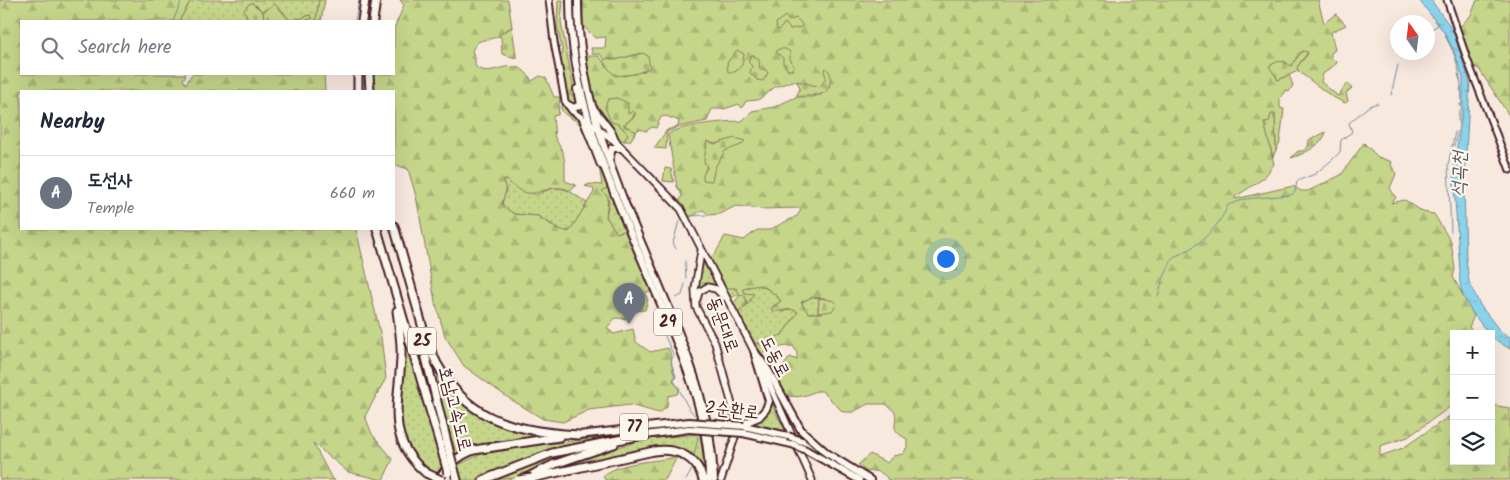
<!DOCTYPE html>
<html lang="en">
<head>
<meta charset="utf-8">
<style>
	:root { --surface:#fff; --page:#f6f6f7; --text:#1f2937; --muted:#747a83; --line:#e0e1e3; --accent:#1f6fb2 }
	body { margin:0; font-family:Kalam,"Poor Story",sans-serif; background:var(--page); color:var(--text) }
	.controls { position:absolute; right:15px; bottom:15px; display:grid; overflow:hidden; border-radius:0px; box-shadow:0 5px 20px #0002 }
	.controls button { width:45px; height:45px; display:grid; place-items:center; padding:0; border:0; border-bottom:1px solid var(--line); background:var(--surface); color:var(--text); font:25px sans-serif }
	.compass { position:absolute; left:1390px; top:15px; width:45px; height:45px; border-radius:50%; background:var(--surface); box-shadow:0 5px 20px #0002; rotate:346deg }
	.you { position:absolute; left:945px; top:258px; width:18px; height:18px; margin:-12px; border:4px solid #fff; border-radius:50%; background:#1a73e8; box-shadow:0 0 0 8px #1a73e833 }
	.badge { display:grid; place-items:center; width:32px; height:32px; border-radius:50%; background:var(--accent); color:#fff; font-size:16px; font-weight:700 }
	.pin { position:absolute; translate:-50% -41px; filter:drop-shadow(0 1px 2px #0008) }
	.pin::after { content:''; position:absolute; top:26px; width:18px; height:15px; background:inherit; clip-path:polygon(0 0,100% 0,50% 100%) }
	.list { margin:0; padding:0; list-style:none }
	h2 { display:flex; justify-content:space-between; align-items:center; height:65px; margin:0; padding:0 20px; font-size:21px }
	h2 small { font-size:16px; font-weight:400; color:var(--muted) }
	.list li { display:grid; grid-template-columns:32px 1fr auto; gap:15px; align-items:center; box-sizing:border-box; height:75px; padding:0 20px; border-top:1px solid var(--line) }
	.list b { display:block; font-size:19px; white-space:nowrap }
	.list p { margin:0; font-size:16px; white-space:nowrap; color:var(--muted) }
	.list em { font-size:16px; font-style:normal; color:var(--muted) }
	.icon { flex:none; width:28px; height:28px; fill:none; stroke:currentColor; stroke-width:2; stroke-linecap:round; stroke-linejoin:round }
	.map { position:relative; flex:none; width:1510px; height:480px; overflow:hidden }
	.search { position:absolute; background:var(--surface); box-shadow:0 5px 20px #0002; left:20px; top:20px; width:375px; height:55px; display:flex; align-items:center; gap:12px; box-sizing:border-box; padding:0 18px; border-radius:0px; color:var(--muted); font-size:19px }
	.panel { position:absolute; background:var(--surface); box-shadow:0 5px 20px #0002; left:20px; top:90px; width:375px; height:140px; border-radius:0px }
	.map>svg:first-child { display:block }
</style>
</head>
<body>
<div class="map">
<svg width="1510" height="480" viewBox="0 0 1510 480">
	<defs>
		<pattern id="grass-dots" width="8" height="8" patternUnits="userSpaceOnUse" patternTransform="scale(1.25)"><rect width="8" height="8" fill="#c5d68a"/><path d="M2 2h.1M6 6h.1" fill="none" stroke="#abb777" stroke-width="1.8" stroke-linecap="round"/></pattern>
		<pattern id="forest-firs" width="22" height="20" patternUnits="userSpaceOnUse" patternTransform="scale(1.25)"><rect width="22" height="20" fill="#c5d68a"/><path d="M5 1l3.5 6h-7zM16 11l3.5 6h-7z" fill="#abb777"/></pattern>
		<pattern id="cemetery-stones" width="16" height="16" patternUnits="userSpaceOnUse" patternTransform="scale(1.25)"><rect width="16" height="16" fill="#c5d68a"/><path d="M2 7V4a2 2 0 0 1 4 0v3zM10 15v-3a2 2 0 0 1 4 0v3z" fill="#abb777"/></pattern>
		<pattern id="water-ripples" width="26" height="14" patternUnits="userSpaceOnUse" patternTransform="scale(1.25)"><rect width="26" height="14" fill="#8ad4eb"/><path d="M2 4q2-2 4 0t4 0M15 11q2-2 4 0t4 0" fill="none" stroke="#79b6ca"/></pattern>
	</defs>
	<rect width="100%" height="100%" fill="#f8e9df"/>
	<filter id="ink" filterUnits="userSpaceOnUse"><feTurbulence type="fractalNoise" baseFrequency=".02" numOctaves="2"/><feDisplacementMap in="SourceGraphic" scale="10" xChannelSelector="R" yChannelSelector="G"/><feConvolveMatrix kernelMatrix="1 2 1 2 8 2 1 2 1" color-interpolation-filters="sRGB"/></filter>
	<g filter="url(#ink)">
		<!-- grass -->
		<g fill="url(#grass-dots)" stroke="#887a5a">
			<polygon points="191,0 319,0 316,21 303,21 310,15 299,19 289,20 281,9 265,9 263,12 256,5 245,14 249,21 179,21"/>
			<path d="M507,180l29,15c24,-12 30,-7 51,8l-15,26 -8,3 -26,-16 -24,-2 -10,-7 -2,-4 4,-12 -3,-10z"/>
			<polygon points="608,187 627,230 617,233 606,217 609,201 602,191"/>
			<polygon points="701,261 702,261 717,287 707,285 696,290"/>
			<path d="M754,285c10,0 22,8 27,17l-8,4 9,6 9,-3 7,3 -16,23 -6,4 -20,5 -18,-31 14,-13 -10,-10z"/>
			<polygon points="732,287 739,292 740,295 736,295 730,300 725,288"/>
			<polygon points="812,297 819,298 818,313 808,313 800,303"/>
			<path d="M401,323l41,143 -7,9c-51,-28 -35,-102 -34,-152z"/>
			<path d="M430,365c8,10 15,22 24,31 25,26 60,36 94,41l-76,10 -16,7z"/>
			<polygon points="770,393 775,411 787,434 751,425 763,416"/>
			<polygon points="637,433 558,450 478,480 462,480 458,465 479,455 500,450"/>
			<path d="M700,434l6,43c-8,-17 -18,-23 -35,-28l-136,26 14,-7 97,-29z"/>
			<polygon points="592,447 544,463 516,478 493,480 530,463"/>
		</g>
		<!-- forest -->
		<g fill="url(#forest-firs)" stroke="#887a5a" fill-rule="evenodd">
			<polygon points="0,0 191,0 179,21 21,21 21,74 186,74 183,80 186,84 192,74 324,74 325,91 21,91 21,229 356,229 381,337 386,378 365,416 372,434 393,459 383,480 348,472 313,443 332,479 335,480 0,480"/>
			<polygon points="319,0 325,0 321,21 316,21"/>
			<path d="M400,0h108l4,27c-6,2 -9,6 -14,9 -11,6 -20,0 -26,15l3,6v9c17,16 39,-17 57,15l8,-5 6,2 8,19h6l-2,18 -5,1 2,22 8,14 2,13v16l11,4 -5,6c-27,-13 -36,19 -64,-11h-4l3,11 -4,12 2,4 10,7 24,2 18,12 13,4 25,-40 -1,-4 -8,-2 5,-2 12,1 -3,-19 9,21 -6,4 6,6 -2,20 11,16 10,-3 23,61 -5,2 3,7 -3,10 -12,1 -3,8 -15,-1 -8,10 7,6 19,-5 3,13 14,10 18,-4c5,9 2,18 7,28l-2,5 7,8 -3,5 -9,2 -1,11 -8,6 -29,-8 -41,5 -26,12 -20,-3 -36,-22 -43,-31 -19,-30 -10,-35 -19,-105 -8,-27 -12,-4 -2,-6v-68h-21l-1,-17h22v-45l10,-24z"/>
			<polygon points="558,0 563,0 561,22 576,101 574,104 569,103 567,97 560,55 563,54 557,25"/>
			<path d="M583,0h735l6,23 12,-9 10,11 -15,7 4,18 -4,3v4l6,6 -14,11 -2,8 17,14 9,-13 5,5 -6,5 2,8 -3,2 -14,-7 -33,-25 -1,-4 11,-13 -6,-3 -11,15 -7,-5 -7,19 12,-5 4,10 -4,7 -2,-2 -7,8v10l4,1 -4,33 -4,8 -1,-35 -6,7 -4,1 9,41 -10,14 -29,19v2l58,-13 8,5h7l33,-16 23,-32 14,14 14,5 -1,3 5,9 -6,14 6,10 -5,5 14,-3 18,12 11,2 17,28 4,27 -2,8 21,39 -5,11 5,7h-20v70l-46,33 -28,9v10l23,-8 51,-35v48h37v-56l19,3v72h-622c-3,-7 -13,-11 -21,-8l-9,-7 12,-11 17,9 6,-7 10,-2 4,-7v-8c-19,-10 -9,-14 -12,-27l-9,-8h-18l-15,8h-10l-21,-21c-8,-1 -12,4 -20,5 -6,2 -11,-1 -17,1l-13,-25 10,-4 8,-11 7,3v-7l-4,-7c-11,0 -22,2 -31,8l-6,-10 26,-9 16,-23 -7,-3 -18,3 -2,-4 10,-7 -5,-6 -14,-10 -16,2 -4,3 3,3 9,1 -7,10 -2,-7 -5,-2 -4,-7h-11l-16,-30 6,-4 10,-18 19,4 13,-10h12l28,-14 4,-6 -3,-2 -36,1 -26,-3 -17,8 -10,1 -6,-5 -13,7 -11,-15c4,-6 3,-9 -2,-15l-9,-52c7,-10 61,-14 74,-14l10,-10 22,-4 22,-10h17l16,-10 -3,-13 -2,11 -4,2 -27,-6 -18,6 -17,13 -12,1 -4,7 -3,-4 -15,5h-12l-5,12 -29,6 -11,5 -1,17 -12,-1 13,-18 11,-4 1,-5 -13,-5 -5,1 -5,11 -4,-1 -6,4 -7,-2 -3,3 -12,-7 11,-9 -17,8 10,10 -4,7c-28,-10 -36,-60 -38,-85h13l10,13 14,7 22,-5 3,-15c-14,-7 -26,8 -40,2l-3,2 -5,-6h-8l-1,-6h14l1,-11 -11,1 -12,-12zM812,297l13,1 -2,15h-15l-7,-11z"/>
			<polygon points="1477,0 1510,0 1510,117 1479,69 1471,65 1459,28 1471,15"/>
			<polygon points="275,4 289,20 299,19 310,15 313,18 303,21 264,21 263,12"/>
			<path d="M562,105l23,21 10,30 -15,-31c-6,-8 -16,-7 -19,-17z"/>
			<path d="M1326,132c-3,13 -24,23 -35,26l7,-7h5l5,-4 1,-7z"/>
			<path d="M677,457l-12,23h-60l-2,-4c17,-15 52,-14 74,-19z"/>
		</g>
		<!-- cemetery -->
		<g fill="url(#cemetery-stones)" stroke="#887a5a">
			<polygon points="252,3 263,12 264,21 249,21 244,10 249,4"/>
			<polygon points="785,16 789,21 796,18 802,24 802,27 790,29 785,23 779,30 777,29 776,23"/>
			<polygon points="512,27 516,55 516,58 502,54 501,37 498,36"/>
			<polygon points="778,49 786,49 790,52 790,59 794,66 792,70 788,70 783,64 783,58 776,52"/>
			<polygon points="737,50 744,54 742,65 735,72 728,72 727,63"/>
			<path d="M1302,51l6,1 -11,15 1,4 -20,9 -9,-14c10,-6 13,-6 22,0z"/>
			<polygon points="643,53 648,56 650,68 635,74 615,76 603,62 607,58 615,60"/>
			<polygon points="751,55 754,55 759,60 760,70 765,69 768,73 763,81 757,80 750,73 752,66 748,62"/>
			<path d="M826,68c5,4 5,8 4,15 -3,17 -22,11 -34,14l4,-9 -3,-7 23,6 6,-9 -2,-8z"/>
			<polygon points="617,98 628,103 628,114 633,111 636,114 624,125 636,132 630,141 624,141 628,134 618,124 611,122 605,107 608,99"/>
			<polygon points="1271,114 1275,114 1276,150 1273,157 1264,123 1269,122"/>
			<polygon points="735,138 745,141 741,145 725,151 715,167 712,181 703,180 703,175 707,168 704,161 707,141 715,144"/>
			<polygon points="665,168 671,169 674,182 663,181"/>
			<polygon points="740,295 745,296 747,304 738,313 733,304"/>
			<polygon points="819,298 835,301 836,306 832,311 818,313"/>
		</g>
		<!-- water -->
		<path fill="url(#water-ripples)" stroke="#708c9e" d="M1419,0h12l21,29 18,53 -6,107 2,70 3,23 11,23 20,26 10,6v12l-19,-12v-3h-2c-15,-19 -32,-37 -29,-63l-7,-100 10,-61v-32l-9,-27 -10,-19z"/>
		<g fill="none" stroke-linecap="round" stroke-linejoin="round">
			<!-- stream -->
			<g stroke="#708c9e" stroke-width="1">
				<polyline points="173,21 182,0"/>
				<polyline points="355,21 359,0"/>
				<polyline points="1428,32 1439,24"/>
				<path d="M1444,32c2,7 8,16 11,25 10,31 8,58 -1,89"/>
				<polyline points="1408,58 1413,52"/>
				<polyline points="1458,74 1460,80"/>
				<polyline points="1460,91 1461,87"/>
				<polyline points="1391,95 1398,65"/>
				<polyline points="1460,106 1460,104"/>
				<polyline points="1458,121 1459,111"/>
				<polyline points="690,216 706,215"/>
				<polyline points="1451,232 1448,165 1455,132"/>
				<polyline points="676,249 673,243 679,221"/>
				<polyline points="685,261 686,278"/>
				<path d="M1158,296l4,-14 11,-25c23,-8 46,-29 55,-52l17,-6 46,-4 4,-3 2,-11 18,-7 17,-14 8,-8 1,-12 11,-8 -3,-9 20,-17 9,-3"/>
				<polyline points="676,298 682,295 685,284"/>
				<path d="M655,314l18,40 -2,9 5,13 -2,5c7,9 12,28 21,34"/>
				<polyline points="694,456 698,437"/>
				<polyline points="686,480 693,468"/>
			</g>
			<!-- tertiary casing -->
			<g stroke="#4a1f2b" stroke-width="9">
				<g id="tertiary">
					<polyline points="549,0 554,42 565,101 572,111 590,123"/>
					<polyline points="1447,0 1467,59 1510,170"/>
					<polyline points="583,120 600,164 604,168"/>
				</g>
			</g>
			<!-- secondary casing -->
			<g stroke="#4a1f2b" stroke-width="9">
				<g id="secondary">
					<polyline points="590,123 616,142 681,209 755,353"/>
					<polyline points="701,251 695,289 696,307 715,343 734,412 735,437 721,480"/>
					<polyline points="697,299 699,292 707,287 716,289 724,297"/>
					<polyline points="759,361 812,480"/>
				</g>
			</g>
			<!-- primary casing -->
			<g stroke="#4a1f2b" stroke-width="10">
				<g id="primary">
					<path d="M570,0c0,106 50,207 90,302 24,56 49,116 49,178"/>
					<path d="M578,0c-1,108 50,209 90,306 23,57 44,112 46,174"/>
					<polyline points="568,105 574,108 580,105 577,89"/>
					<polyline points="594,109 612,133 616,142"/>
					<polyline points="609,160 612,148 621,148"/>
				</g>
			</g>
			<!-- trunk casing -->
			<g stroke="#4a1f2b" stroke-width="10">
				<g id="trunk">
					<polyline points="754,351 768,370 801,430 828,454"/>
					<polyline points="740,425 759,417 766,409 769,401 755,355"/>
					<polyline points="744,426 788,436"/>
					<polyline points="743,433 792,444"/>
					<polyline points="579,435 689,422"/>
					<polyline points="638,436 689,429"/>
					<polyline points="806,450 859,480"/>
					<polyline points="825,452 870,480"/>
				</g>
			</g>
			<!-- motorway casing -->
			<g stroke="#4a1f2b" stroke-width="11">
				<g id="motorway">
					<polyline points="362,21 365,0"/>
					<polyline points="373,21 376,0"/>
					<polyline points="369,74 370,91"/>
					<polyline points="358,91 358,74"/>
					<path d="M394,226l32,113c28,76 77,92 153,96"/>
					<polyline points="377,229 444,458"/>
					<path d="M397,311c2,16 5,31 4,47 -2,46 -16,81 25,115"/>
					<polyline points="420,334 450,454"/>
					<polyline points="454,469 457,480"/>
					<polyline points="528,477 555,464 614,444"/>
					<path d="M532,478l122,-27c22,-3 43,5 49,29"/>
					<path d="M438,480c10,-14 19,-24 36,-30l85,-13"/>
					<polyline points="483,480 552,453 638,436"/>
				</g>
			</g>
			<!-- tertiary -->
			<use href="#tertiary" stroke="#fbf7ec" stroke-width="5"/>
			<!-- secondary -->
			<use href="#secondary" stroke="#fbf7ec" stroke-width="5.5"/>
			<!-- primary -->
			<use href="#primary" stroke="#fbf7ec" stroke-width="6"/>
			<!-- trunk -->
			<use href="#trunk" stroke="#fbf7ec" stroke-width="6"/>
			<!-- motorway -->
			<use href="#motorway" stroke="#fbf7ec" stroke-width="7"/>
			<!-- trunk-bridge casing -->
			<g stroke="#4a1f2b" stroke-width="10" stroke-linecap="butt">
				<g id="trunk-bridge">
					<polyline points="689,422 744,426"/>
					<polyline points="689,429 743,433"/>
					<polyline points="788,436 802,441"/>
					<polyline points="792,444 806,450"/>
				</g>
			</g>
			<!-- motorway-bridge casing -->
			<g stroke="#4a1f2b" stroke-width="11" stroke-linecap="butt">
				<g id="motorway-bridge">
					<polyline points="450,454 454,469"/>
					<polyline points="444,458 448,473"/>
					<polyline points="426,473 441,480"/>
					<polyline points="518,480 532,478"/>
				</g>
			</g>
			<!-- trunk-bridge -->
			<use href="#trunk-bridge" stroke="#fbf7ec" stroke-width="6"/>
			<!-- motorway-bridge -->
			<use href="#motorway-bridge" stroke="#fbf7ec" stroke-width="7"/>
		</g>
	</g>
	<g text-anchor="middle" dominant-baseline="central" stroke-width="4.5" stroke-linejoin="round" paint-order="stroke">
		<!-- shield labels -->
		<g fill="#fbf7ec" stroke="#7f6065" stroke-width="1">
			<rect x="654" y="308.5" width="28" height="27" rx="4"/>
			<rect x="408" y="327.5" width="28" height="27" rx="4"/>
			<rect x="620" y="413.5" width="28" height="27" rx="4"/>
		</g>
		<g font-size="16" font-weight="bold" fill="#4a1f2b">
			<text x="668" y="322">29</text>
			<text x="422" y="341">25</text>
			<text x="634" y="427">77</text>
		</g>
		<!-- street labels -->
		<g font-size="18" fill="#4a1f2b" stroke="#fbf7ec">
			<text transform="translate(722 325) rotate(69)">동문대로</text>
			<text transform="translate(774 357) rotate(63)">도동로</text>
			<text transform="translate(454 409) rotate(76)">호남고속도로</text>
			<text transform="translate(732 411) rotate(6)">2순환로</text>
		</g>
		<!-- water labels -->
		<g font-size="19" font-style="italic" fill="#5d5565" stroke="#fbf7ec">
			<text transform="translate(1460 174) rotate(-89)">석곡천</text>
		</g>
	</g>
</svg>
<div class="controls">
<button>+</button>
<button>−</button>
<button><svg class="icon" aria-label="layers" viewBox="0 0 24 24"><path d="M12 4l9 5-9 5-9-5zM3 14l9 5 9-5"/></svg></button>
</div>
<svg class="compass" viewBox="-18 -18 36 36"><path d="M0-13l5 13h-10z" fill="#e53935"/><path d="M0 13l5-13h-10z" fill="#747a83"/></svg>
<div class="you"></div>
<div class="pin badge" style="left:629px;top:324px;background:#6b7280">A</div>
<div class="search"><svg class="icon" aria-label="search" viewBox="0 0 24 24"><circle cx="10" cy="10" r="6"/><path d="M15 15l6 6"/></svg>Search here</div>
<section class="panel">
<h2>Nearby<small></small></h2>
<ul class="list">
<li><span class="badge" style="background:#6b7280">A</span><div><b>도선사</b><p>Temple</p></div><em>660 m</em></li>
</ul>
</section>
</div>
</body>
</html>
